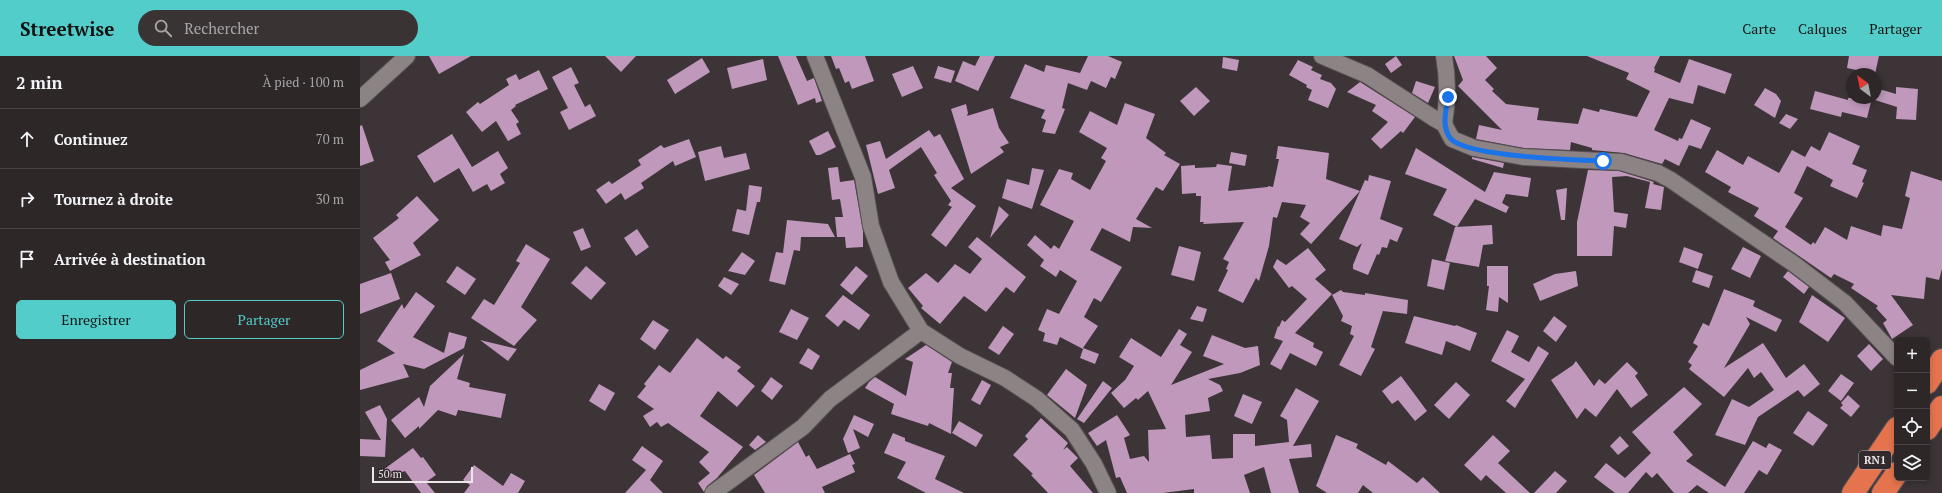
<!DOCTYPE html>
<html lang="fr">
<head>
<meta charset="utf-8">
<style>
	:root { --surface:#2d2728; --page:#393334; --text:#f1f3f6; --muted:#a7a5a8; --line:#484445; --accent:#53cdca }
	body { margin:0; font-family:"PT Serif",serif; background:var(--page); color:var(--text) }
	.controls { position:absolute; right:12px; bottom:12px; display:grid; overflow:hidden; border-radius:6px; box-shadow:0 2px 6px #0003 }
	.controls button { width:36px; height:36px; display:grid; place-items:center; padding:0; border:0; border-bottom:1px solid var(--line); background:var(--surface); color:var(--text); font:20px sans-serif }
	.compass { position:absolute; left:1486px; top:12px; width:36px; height:36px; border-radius:50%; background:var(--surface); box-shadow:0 2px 6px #0003; rotate:328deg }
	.scale { position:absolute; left:12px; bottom:10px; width:101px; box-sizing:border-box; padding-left:4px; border:2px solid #ece7e8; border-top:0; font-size:11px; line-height:14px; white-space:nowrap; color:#ece7e8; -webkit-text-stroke:3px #322a2c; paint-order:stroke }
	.stop { position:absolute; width:12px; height:12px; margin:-9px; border:3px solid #1a73e8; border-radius:50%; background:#fff }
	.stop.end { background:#1a73e8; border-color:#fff; box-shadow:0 1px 4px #0008 }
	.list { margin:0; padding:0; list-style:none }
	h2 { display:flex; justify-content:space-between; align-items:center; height:52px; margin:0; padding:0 16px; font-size:17px }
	h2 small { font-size:13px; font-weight:400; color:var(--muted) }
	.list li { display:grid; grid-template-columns:26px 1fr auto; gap:12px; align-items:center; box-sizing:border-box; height:60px; padding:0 16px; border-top:1px solid var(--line) }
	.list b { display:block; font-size:15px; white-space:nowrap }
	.list em { font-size:13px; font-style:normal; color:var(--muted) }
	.actions { display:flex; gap:8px; padding:12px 16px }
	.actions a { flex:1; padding:9px 0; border:1px solid var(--accent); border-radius:6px; text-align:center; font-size:14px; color:var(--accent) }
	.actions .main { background:var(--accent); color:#111 }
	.icon { flex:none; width:22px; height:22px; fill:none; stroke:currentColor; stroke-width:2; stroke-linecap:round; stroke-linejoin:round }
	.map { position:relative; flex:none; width:1582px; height:437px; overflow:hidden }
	header { display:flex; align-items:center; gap:24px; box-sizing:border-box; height:56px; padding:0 20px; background:var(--accent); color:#111 }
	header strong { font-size:19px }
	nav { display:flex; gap:22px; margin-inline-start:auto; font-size:14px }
	.search { width:280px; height:36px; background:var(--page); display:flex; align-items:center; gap:10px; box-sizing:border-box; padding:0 14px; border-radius:22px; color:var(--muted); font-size:15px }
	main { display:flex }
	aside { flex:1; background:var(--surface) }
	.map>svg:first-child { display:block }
</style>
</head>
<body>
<header>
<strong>Streetwise</strong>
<div class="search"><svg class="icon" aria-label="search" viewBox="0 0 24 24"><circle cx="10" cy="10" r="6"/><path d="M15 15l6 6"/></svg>Rechercher</div>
<nav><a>Carte</a><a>Calques</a><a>Partager</a></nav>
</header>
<main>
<aside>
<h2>2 min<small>À pied · 100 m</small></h2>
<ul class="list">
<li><svg class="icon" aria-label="ahead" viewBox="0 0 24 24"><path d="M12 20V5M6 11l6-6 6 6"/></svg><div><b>Continuez</b></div><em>70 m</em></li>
<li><svg class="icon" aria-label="right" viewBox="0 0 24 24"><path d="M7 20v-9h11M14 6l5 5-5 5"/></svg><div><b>Tournez à droite</b></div><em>30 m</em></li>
<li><svg class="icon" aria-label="arrive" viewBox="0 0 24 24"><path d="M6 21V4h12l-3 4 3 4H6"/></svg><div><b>Arrivée à destination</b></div></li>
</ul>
<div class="actions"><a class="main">Enregistrer</a><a>Partager</a></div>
</aside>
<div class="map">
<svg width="1582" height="437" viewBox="0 0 1582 437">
	<rect width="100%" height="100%" fill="#3c3436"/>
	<!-- building -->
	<g fill="#bf98bb">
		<polygon points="69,0 111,0 79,18"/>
		<polygon points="245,0 276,0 261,16"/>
		<polygon points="418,0 436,0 447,25 454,22 462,45 456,47 455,42 438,49"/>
		<polygon points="471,0 505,0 514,25 492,33 489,25 485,27 479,12 476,13"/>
		<polygon points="620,0 635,0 618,35 595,25 603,5 615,10"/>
		<polygon points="728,0 748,0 762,6 755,23 751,21 746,32 731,25 727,34 708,27 702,52 705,53 695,78 682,76 686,64 681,62 685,54 650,42 665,8 684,16 686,9 720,17"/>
		<polygon points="1036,0 1042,9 1031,17 1025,8"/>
		<polygon points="1094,0 1126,0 1137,12 1125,24 1134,33 1132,35 1146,48 1179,52 1177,64 1218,68 1223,52 1239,56 1240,53 1277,61 1290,35 1266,23 1269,17 1227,0 1300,0 1294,12 1295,13 1294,16 1320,27 1329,3 1372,18 1365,38 1338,29 1333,48 1309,42 1294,74 1318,85 1319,82 1322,83 1331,63 1351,72 1341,93 1329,89 1319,110 1305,103 1302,108 1264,97 1232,94 1232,92 1211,86 1210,94 1164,92 1116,83 1119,69 1142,74 1098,30 1103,24"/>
		<polygon points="1489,0 1519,0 1515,18 1487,12"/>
		<polygon points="863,1 879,4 877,15 862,12"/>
		<polygon points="342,2 350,16 315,38 307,24"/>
		<polygon points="403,3 407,24 372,33 367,12"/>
		<polygon points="938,4 953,11 951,14 962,19 960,23 971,27 976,33 968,52 948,44 952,34 946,31 947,29 929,19"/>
		<polygon points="553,10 563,32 542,41 532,18"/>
		<polygon points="578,10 595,15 591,27 574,22"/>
		<polygon points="211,11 219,27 214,29 225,51 230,48 236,60 209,74 200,56 208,52 192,21"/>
		<polygon points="179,14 188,33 155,49 156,50 151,54 159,66 156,68 161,78 148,85 136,65 122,76 106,56 118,46 120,48 149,29 146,23 156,18 159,24"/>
		<polygon points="1056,25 1075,31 1068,47 1052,37"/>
		<polygon points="1000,26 1055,61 1043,77 1041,75 1021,93 1011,83 1028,66 1012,55 1016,49 987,36"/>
		<polygon points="836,31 850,45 834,60 820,45"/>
		<polygon points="1536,31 1558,33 1556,64 1536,63 1537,51 1515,44 1519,33 1536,38"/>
		<polygon points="1405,32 1416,38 1421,45 1415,62 1394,49"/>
		<polygon points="1455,35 1488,44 1488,42 1512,42 1507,62 1482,56 1481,61 1450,53"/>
		<polygon points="765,47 795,58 786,82 806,97 804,99 820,108 803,135 796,131 776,163 792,172 773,171 770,186 742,172 730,194 762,211 741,246 734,242 724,261 738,270 723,292 739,298 735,308 720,302 723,293 700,281 697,289 683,285 685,277 678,274 687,253 699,258 717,225 700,214 696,221 680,210 684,204 667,189 675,179 691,193 694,189 699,193 714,165 680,149 699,113 713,117 711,123 730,134 746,105 741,102 747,92 719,76 730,55 757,69"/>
		<polygon points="606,48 608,57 607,60 633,52 639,72 649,87 640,91 644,96 611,118 591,53"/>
		<polygon points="1426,58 1438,63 1430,73 1419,67"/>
		<polygon points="2,69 14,105 0,110 0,70"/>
		<polygon points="569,74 574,81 580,78 604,123 591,132 616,150 586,191 571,179 592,151 588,149 591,145 574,119 577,117 561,91 529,114 535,132 518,138 506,89 520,85 526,103"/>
		<polygon points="468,75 476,91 460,99 456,99 449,85"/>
		<polygon points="1469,76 1500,90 1492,108 1507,114 1502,126 1504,127 1497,142 1470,130 1473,124 1447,110 1434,137 1443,142 1425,171 1451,189 1453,186 1455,188 1465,171 1487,184 1491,170 1521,180 1523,169 1542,173 1550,142 1545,140 1551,115 1582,125 1582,213 1579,224 1566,221 1564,243 1531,239 1553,269 1532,283 1523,267 1527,264 1516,252 1518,250 1491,232 1494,228 1474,218 1471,222 1413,182 1418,175 1394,160 1399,152 1368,136 1371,131 1345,116 1357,94 1383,109 1388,100 1419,117 1432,94 1445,101 1451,90 1460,95"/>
		<polygon points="92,78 112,111 138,95 148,112 140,118 145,127 131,135 127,128 113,136 99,112 74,127 57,100"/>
		<polygon points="329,83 336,101 315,110 313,105 281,127 284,132 265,144 261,137 246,148 236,134 249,125 252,128 281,109 278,104 301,89 304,92"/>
		<polygon points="361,90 364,102 386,97 390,113 345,125 338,96"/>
		<polygon points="918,90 969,97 966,123 1000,135 951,188 940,178 950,167 940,161 946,149 922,146 917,162 913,161 909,190 899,225 896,222 883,247 858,235 868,214 866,213 869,206 863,203 884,166 843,168 844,166 840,166 841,140 836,140 836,137 822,138 821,110 835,109 835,112 856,111 857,108 872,110 868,135 908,131 908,130 913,131 919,103 916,103"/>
		<polygon points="1056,92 1125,136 1134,116 1171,122 1168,141 1146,138 1142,147 1149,151 1146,157 1115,143 1097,171 1073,159 1087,133 1045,118"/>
		<polygon points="871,96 887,99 885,110 869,107"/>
		<polygon points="1112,101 1144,107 1143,112 1112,103"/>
		<polygon points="478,111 480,126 494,124 503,175 503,191 486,192 485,181 477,181 475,161 483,161 480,143 472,144 468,112"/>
		<polygon points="672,112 684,114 672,153 642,142 647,123 669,129"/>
		<polygon points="1228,114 1259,115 1294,126 1293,128 1304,131 1301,154 1285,152 1290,126 1267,120 1252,121 1254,156 1268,158 1266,172 1254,170 1252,200 1217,200 1217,166"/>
		<polygon points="1009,119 1031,125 1020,163 1043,172 1037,186 1030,183 1027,192 1022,191 1019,199 1017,198 1008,219 993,213 993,209 1002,187 997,191 979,183 1005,124 1008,125"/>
		<polygon points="389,129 402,131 400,146 397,146 389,179 372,175 377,153 386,155"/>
		<polygon points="1207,132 1205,164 1201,164 1196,134"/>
		<polygon points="57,140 79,164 53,187 61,199 30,215 25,206 30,204 13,182 39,162 36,159"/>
		<polygon points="639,150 649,159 630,182"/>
		<polygon points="427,164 468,168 475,181 441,181 440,195 434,194 425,229 409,225 416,196 423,197"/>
		<polygon points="1132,169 1133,188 1123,189 1119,211 1085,205 1095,171"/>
		<polygon points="223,172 231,191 221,195 213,176"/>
		<polygon points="277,173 289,191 276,200 264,182"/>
		<polygon points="617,181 666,221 654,237 646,231 626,256 604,240 580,268 561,252 563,250 548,232 566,217 578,227 595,208 610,218 622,203 608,191"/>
		<polygon points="166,188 190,203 161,251 177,264 154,290 111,262 124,243 134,249 160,207 156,205"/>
		<polygon points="819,190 841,196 834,225 811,219"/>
		<polygon points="1324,191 1343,198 1338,213 1319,206"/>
		<polygon points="1383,191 1401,200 1390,222 1371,213"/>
		<polygon points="948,192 966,214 955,223 972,238 935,277 954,287 953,291 963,296 956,310 930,297 921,314 910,308 923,285 914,282 918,270 919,271 922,264 925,266 947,243 932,230 929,232 913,211 917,203 926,209"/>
		<polygon points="382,196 395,205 385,219 368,215"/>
		<polygon points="1072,203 1090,207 1084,234 1067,230"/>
		<polygon points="97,210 116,223 105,239 86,226"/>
		<polygon points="226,210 246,227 231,244 211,227"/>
		<polygon points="496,210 508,220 492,239 480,229"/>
		<polygon points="1127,210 1148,210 1148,247 1139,241 1138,256 1126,254 1129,230 1127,230"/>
		<polygon points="1336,214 1353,220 1349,232 1332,226"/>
		<polygon points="1216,215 1218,230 1180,245 1173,228 1195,218"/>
		<polygon points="1428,215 1449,231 1444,238 1423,221"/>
		<polygon points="31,217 40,243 0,258 0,228"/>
		<polygon points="364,221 379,228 371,239 358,230"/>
		<polygon points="1364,233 1395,245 1393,250 1422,264 1416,276 1386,261 1390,268 1364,312 1403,287 1426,322 1444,308 1460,328 1444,341 1438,334 1398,361 1385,389 1355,379 1372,343 1389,351 1414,334 1401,316 1394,322 1388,312 1364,341 1329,313 1332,309 1328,306 1338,290 1333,287 1343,267 1349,270"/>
		<polygon points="981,234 983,236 1005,239 1005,237 1048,244 1047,258 1023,255 1011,291 1015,293 1001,320 979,309 994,280 990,278 992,270 981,265 983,260 972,239"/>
		<polygon points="56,236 75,250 53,281 84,297 89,276 107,281 104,292 64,313 43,308 49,321 0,334 0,314 35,297 17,285 42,248 44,253"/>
		<polygon points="483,239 510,259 499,274 484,264 478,271 465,260"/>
		<polygon points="1452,239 1485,262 1468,286 1439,266"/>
		<polygon points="837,250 847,253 843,266 830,263"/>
		<polygon points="431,253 449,262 437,284 419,276"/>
		<polygon points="1054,260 1095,270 1096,269 1117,277 1110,295 1086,285 1082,299 1045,287"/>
		<polygon points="1194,260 1207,270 1196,286 1183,275"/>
		<polygon points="293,264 309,274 295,294 280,283"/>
		<polygon points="643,270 654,278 639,299 628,292"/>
		<polygon points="819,273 827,278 820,289 832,296 811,329 864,308 843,300 852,279 885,292 898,290 900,309 880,317 848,323 860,329 863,335 848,342 850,355 825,359 826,381 850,379 852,403 873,402 873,378 895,378 895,390 929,386 927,364 920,360 936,332 959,345 933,390 951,388 952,401 929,403 939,437 911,437 904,411 884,419 890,437 834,437 834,433 803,437 767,437 760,421 756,422 746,384 737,390 728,377 757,359 770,379 764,382 770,403 784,400 789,406 788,374 806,373 788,335 778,344 776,342 764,352 751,337 765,324 774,310 759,301 771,282 801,301"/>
		<polygon points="1147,274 1159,280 1151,296 1169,306 1178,290 1189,297 1155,352 1146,345 1165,323 1131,305"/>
		<polygon points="337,282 363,303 366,300 381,311 377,315 395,330 377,351 358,335 340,360 383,391 357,422 347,430 344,436 338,427 350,417 339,406 349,396 308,367 301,371 297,366 290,371 283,360 294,353 277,341 286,330 284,328 299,309 310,317"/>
		<polygon points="120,284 157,293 148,305"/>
		<polygon points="1509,288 1523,303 1511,315 1497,300"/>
		<polygon points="566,289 592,306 588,317 592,317 590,332 594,332 591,378 569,367 568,370 531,358 534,348 505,332 509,326 515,321 546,340 553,306 545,303"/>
		<polygon points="448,292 460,300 452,314 439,307"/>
		<polygon points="104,298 97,323 110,327 109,331 146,338 141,362 98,354 96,360 78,354 59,373 59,370 45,382 31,364 59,341 64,351 70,330"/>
		<polygon points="1216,305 1234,330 1239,323 1245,328 1267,306 1278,317 1275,320 1288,339 1271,352 1257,333 1236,361 1225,352 1217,363 1191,324 1213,309"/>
		<polygon points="706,313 727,329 715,362 687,339"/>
		<polygon points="1481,318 1494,327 1481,345 1468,335"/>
		<polygon points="1041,320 1067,355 1055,365 1038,344 1032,348 1022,335"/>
		<polygon points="411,321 423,330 412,344 401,335"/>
		<polygon points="622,324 631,329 620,349 611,344"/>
		<polygon points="743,325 752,332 724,367 717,363"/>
		<polygon points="1096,326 1110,339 1089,363 1074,349"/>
		<polygon points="239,328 255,337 245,355 229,345"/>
		<polygon points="1324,331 1342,348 1313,376 1333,399 1326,405 1365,431 1393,385 1406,392 1409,387 1422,394 1407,419 1399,414 1384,437 1349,437 1337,429 1328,437 1314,437 1297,417 1292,422 1286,416 1268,437 1255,437 1234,421 1246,407 1265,422 1291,397 1272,376"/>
		<polygon points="883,338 902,346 892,368 874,360"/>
		<polygon points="1488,339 1500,350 1491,361 1480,352 1483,349 1481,347"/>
		<polygon points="20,349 27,363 25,401 0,400 0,383 21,384 5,356"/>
		<polygon points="1448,355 1468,369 1453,390 1433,377"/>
		<polygon points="494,359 514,368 508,381 493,373 500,392 488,397 483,383"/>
		<polygon points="681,362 708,387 703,394 707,391 718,402 710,410 733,437 688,437 671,419 673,418 653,399 668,383 665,380"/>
		<polygon points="599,365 623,379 616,391 592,377"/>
		<polygon points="533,377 545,382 545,385 585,400 575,423 604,437 566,437 537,422 546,406 524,397"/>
		<polygon points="398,379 406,386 395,394 389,389"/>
		<polygon points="976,379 998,388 996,392 1026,409 1028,405 1057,427 1063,421 1080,437 1013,437 1003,429 998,437 967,437 956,430"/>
		<polygon points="1133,379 1150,395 1138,407 1170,437 1146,437 1126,419 1121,425 1104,409"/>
		<polygon points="1260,380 1269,390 1258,399 1250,390"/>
		<polygon points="438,386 446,401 449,399 457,413 490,398 495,408 492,409 495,416 462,431 465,437 405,437 394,419"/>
		<polygon points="282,390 303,405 290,424 303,437 265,437 286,414 272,404"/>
		<polygon points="53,392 61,402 63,401 76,419 66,426 75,437 61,437 45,415 27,423 23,414"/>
		<polygon points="114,409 143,430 151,417 165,425 158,437 104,437 110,429 103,424"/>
		<polygon points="1195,415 1207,425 1196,437 1174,437"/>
	</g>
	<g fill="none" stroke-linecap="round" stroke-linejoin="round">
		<!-- street casing -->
		<g stroke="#575152" stroke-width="18">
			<g id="street">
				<polyline points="455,0 503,121 511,170 531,226 561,275 600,300 645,322 677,343 712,374 734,408 748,437"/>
				<polyline points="962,0 1007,19 1075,63 1084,68 1092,83 1114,92 1163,101 1261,106 1298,117 1311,124 1434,208 1485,247 1537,302"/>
				<path d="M1084,0c4,23 4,45 0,68"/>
				<polyline points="0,43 47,0"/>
				<polyline points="353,437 443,371 470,343 561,275"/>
			</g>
		</g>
		<!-- highway casing -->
		<g stroke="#575152" stroke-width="24">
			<g id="highway">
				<polyline points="1567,327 1582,304"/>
				<polyline points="1567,373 1582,351"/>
				<polyline points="1493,437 1537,372"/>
				<polyline points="1523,437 1537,417"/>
			</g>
		</g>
		<!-- street -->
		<use href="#street" stroke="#8c8385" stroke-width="16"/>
		<!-- highway -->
		<use href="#highway" stroke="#e4734e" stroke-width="22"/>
	</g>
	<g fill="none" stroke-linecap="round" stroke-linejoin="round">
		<!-- route -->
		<path stroke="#1a73e8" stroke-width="5" d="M1088,41c-2,14 -7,30 3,42 17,18 125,21 152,22"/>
	</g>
	<g text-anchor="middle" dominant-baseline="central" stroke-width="4" stroke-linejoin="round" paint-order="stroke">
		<!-- shield labels -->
		<rect fill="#322a2c" stroke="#b4aeb0" stroke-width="1" x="1499" y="395" width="32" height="18" rx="3"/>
		<g font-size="11" font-weight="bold" fill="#ece7e8">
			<text x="1515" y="404">RN1</text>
		</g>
	</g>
</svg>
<div class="controls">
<button>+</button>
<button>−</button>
<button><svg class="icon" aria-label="locate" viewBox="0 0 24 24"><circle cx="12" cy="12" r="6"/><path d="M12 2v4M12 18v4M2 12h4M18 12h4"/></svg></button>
<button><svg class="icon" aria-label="layers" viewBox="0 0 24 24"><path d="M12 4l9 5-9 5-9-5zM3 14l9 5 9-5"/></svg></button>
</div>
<svg class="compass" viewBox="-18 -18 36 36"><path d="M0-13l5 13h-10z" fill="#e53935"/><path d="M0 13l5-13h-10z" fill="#a7a5a8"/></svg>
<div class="scale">50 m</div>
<div class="stop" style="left:1243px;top:105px"></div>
<div class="stop end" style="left:1088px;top:41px"></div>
</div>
</main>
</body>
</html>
